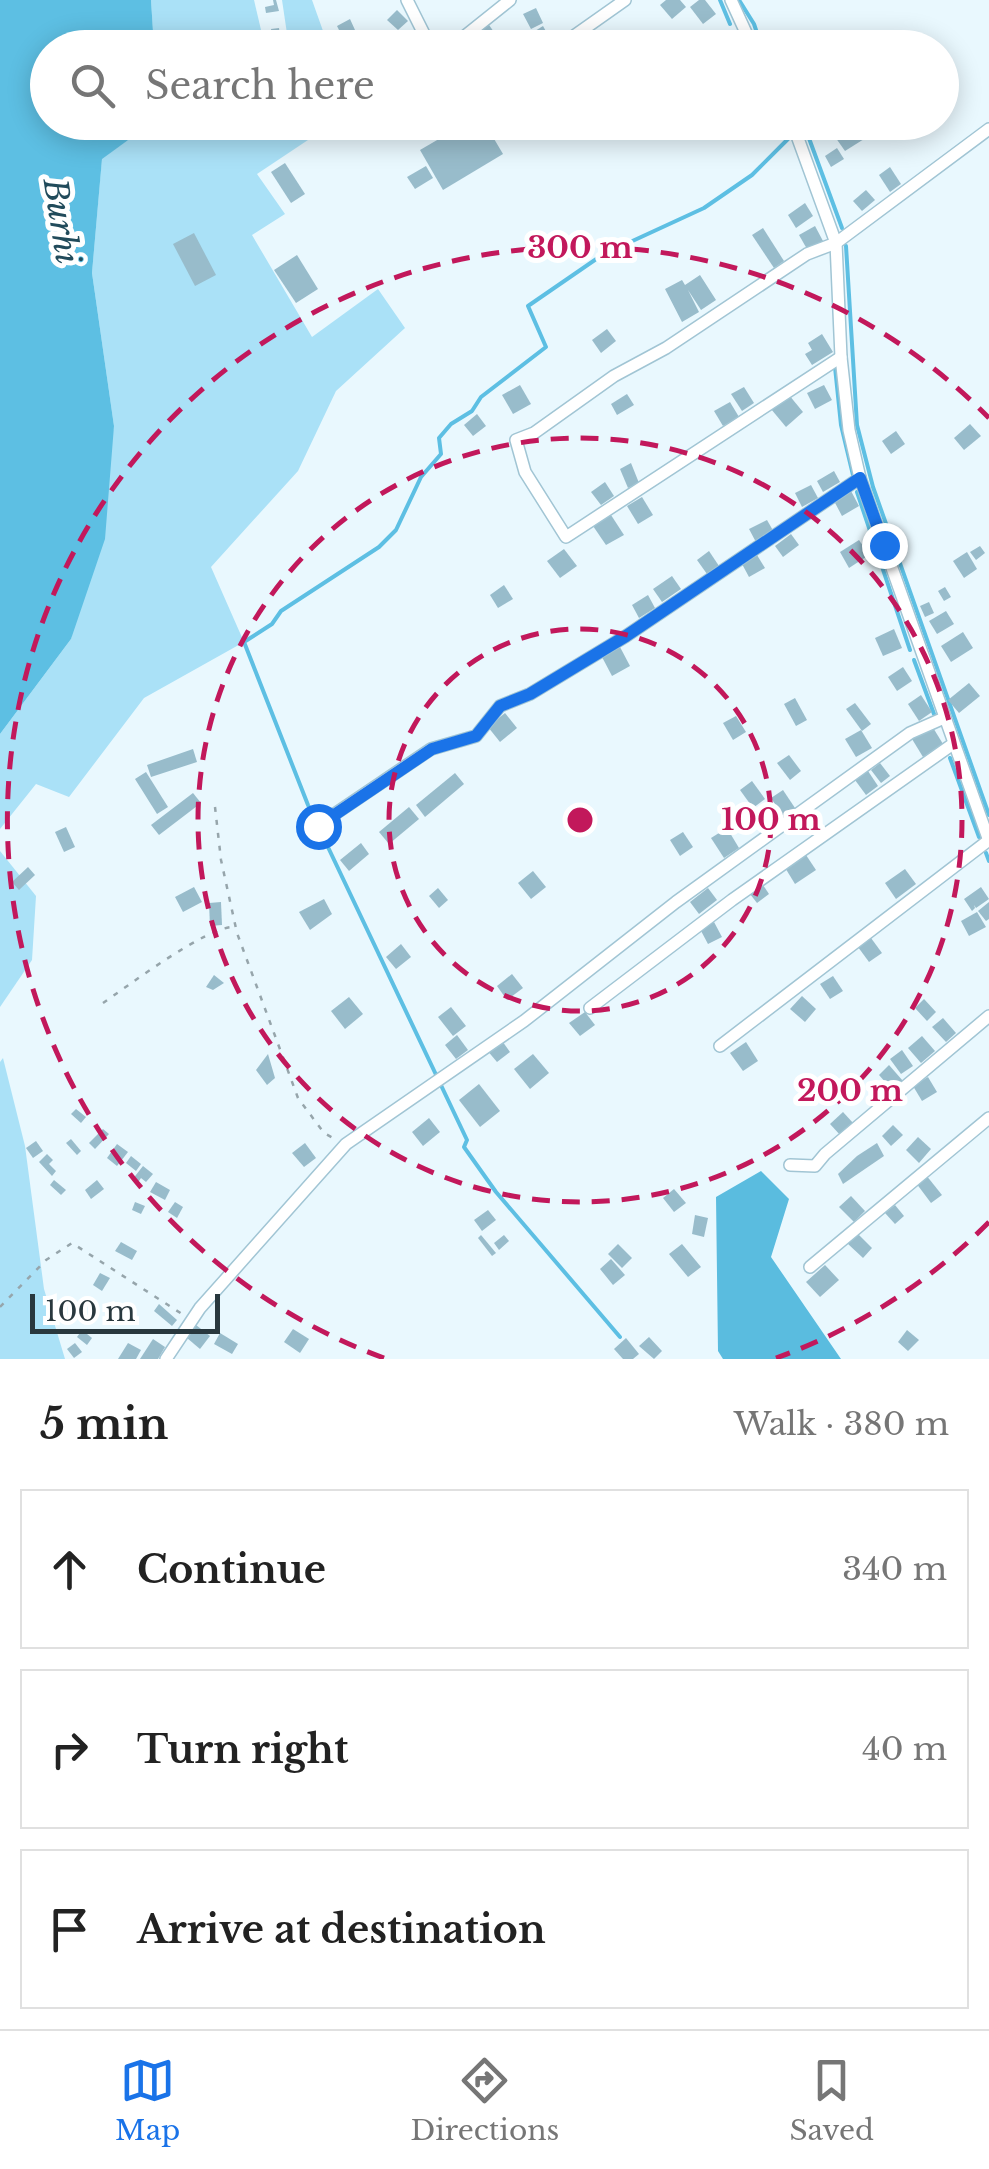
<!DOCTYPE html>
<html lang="en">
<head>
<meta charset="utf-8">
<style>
	:root { --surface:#fff; --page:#f6f6f6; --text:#222; --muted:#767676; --line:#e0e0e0; --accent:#1a73e8 }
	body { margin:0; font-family:"Libre Baskerville",serif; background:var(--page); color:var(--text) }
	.scale { position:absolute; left:30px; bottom:25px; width:190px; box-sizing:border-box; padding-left:10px; border:5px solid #29383e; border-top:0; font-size:28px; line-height:35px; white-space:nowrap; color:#29383e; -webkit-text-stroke:8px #fff; paint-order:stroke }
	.stop { position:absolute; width:30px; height:30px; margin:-22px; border:8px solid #1a73e8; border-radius:50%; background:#fff }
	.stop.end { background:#1a73e8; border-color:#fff; box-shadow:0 2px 10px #0008 }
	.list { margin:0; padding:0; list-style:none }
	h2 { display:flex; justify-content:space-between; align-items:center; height:130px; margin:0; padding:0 40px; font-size:42px }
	h2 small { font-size:32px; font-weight:400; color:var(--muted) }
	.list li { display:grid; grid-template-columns:65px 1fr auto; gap:30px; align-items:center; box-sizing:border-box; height:160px; margin:0 20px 20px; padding:0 20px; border:2px solid var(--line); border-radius:0px }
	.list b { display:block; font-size:38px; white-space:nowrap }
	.list em { font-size:32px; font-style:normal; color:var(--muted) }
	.icon { flex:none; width:55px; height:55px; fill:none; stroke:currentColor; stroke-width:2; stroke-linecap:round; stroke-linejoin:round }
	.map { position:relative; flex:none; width:989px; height:1359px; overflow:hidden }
	.search { position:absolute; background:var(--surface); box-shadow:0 5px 25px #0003; left:30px; right:30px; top:30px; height:110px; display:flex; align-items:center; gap:25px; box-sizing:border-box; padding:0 35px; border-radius:55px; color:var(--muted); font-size:38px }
	.sheet { height:670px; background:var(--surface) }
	nav { display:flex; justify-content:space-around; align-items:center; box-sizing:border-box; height:140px; border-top:2px solid var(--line); background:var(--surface); font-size:28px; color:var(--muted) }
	nav a { display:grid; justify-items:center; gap:5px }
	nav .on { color:var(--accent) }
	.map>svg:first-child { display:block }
</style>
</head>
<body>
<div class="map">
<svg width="989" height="1359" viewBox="0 0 989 1359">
	<rect width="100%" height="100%" fill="#e9f8fe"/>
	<!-- green -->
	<g fill="#aae1f7">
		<polygon points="151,0 254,0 265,47 154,47"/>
		<polygon points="282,0 312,0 328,45 363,39 367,47 289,47"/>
		<polygon points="142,123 303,123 311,138 257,174 285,214 252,235 312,337 378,289 405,328 336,391 298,471 211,567 244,642 144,698 69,797 36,784 0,829 0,734 71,639 114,426 92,273 102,158 131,138"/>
		<polygon points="0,851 36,896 32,960 0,1007"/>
		<polygon points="3,1058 25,1146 44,1289 65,1359 0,1359 0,1062"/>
	</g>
	<!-- forest -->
	<polygon fill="#5abcdf" points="761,1171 789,1199 771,1257 841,1359 723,1359 718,1351 716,1197"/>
	<!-- water -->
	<polygon fill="#5dbfe3" points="0,0 151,0 154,47 48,48 48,122 142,123 131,138 102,159 92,273 114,426 105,539 71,639 0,734"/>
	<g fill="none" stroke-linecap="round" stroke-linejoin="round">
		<!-- stream -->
		<g stroke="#5dbfe3" stroke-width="4">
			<polyline points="720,0 730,24"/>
			<polyline points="739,0 754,24 762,48"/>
			<polyline points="739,41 742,48"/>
			<polyline points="782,122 791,135"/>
			<polyline points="803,122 842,228"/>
			<polyline points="846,246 857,425 873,487 989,815"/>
			<polyline points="835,367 841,425 853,475"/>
			<polyline points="857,492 910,650"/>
			<polyline points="914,660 934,714"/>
			<polyline points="950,758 979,837"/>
			<polyline points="986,853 989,861"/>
			<polyline points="620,1337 496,1192 464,1147 467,1140 308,805 244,642 272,624 281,611 379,547 396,530 421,477 441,454 439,438 451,424 472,411 481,397 546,347 528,306 602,255 704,208 752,175 791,136"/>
		</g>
	</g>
	<!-- building -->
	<g fill="#98bccb">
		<polygon points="273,0 276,0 279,11 266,13 265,7 274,5"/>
		<polygon points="666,0 680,0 686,7 672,19 660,5"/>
		<polygon points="699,0 705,0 716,14 703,24 690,7"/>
		<polygon points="536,8 543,23 531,29 523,14"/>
		<polygon points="397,10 408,21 398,30 387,20"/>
		<polygon points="350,19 355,30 337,38 335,32 339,30 337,26"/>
		<polygon points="487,22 498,38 488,46 476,30"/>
		<polygon points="543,26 553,44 534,48 527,36"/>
		<polygon points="279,28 281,43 273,44 271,29"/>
		<polygon points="331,122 355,122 328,139 322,128"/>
		<polygon points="468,122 484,122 503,154 443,190 420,150"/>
		<polygon points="753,122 776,122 761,133"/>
		<polygon points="850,122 864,122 872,134 845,151 833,134"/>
		<polygon points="837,148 844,159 831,167 825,156"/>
		<polygon points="285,163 305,194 291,203 271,172"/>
		<polygon points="426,166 433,178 415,189 407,177"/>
		<polygon points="890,167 901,184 890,192 879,175"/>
		<polygon points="866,190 875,200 862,211 853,201"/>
		<polygon points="805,203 813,216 796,228 788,215"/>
		<polygon points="815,226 823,241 807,249 799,235"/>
		<polygon points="763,228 784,261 774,268 752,235"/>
		<polygon points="194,233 216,275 195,286 173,244"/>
		<polygon points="297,255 318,289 296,303 274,270"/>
		<polygon points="700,275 716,300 701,310 688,290 699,312 682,322 665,289 682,280 685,285"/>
		<polygon points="607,329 616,341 601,353 592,340"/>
		<polygon points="822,334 833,352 812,365 805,354 812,350 808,343"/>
		<polygon points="520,385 531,404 513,414 502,395"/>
		<polygon points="824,385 832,400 815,409 807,393"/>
		<polygon points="744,387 754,403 742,411 731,394"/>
		<polygon points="627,394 634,405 617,415 611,404"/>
		<polygon points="789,395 803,412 786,427 771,409"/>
		<polygon points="730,402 739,417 723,426 714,411"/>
		<polygon points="477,414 486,426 473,436 464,425"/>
		<polygon points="970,424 981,436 964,450 954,438"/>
		<polygon points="896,431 905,444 891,454 882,441"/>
		<polygon points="631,463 639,483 628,488 620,469"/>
		<polygon points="834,471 840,482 823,492 817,481"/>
		<polygon points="605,482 614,496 601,505 591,492"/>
		<polygon points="811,485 818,498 802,507 795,493"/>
		<polygon points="851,491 859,506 842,516 834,501"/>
		<polygon points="642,497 653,515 638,524 627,506"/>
		<polygon points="611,515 624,535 606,545 593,526"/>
		<polygon points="767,520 775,534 757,544 749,529"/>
		<polygon points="791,534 799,545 783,557 775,546"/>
		<polygon points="859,540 869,555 849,568 840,552"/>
		<polygon points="980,546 985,553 976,560 970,552"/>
		<polygon points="564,549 577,566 560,578 547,561"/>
		<polygon points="709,551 719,566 707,574 697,560"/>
		<polygon points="967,552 977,569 964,578 953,561"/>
		<polygon points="757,555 765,568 749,577 742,564"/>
		<polygon points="672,576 681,589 662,602 653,589"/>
		<polygon points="504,585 513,599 498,608 490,595"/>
		<polygon points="945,587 951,597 944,601 938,591"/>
		<polygon points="648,595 655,608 639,618 632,605"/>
		<polygon points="929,602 934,613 925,617 920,606"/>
		<polygon points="946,611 954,624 937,634 929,621"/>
		<polygon points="894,629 902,648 883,656 875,638"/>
		<polygon points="963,632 973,648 951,662 941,646"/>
		<polygon points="620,647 630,666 612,676 602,657"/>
		<polygon points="903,667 912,681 897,691 888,677"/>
		<polygon points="969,683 980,696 959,713 948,700"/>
		<polygon points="921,695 932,712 919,721 908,704"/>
		<polygon points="795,698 807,720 796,726 784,704"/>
		<polygon points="855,703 871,724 862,731 846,709"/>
		<polygon points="505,713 517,728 500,742 488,727"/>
		<polygon points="736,716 746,732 733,740 723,723"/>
		<polygon points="932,726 943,744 923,757 912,739"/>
		<polygon points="861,730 872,748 856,757 845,739"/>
		<polygon points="193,749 197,762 151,777 147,765"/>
		<polygon points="789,755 801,771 790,780 777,763"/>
		<polygon points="880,763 890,776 881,783 871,770"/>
		<polygon points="868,771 878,786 866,795 855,780"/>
		<polygon points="146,772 168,807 157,814 135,779"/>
		<polygon points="455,773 464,784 425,817 416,805"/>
		<polygon points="752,781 765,799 753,808 740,790"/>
		<polygon points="783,790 797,811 785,820 771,798"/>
		<polygon points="193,793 201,803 159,835 151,825"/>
		<polygon points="409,807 419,819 389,844 379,832"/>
		<polygon points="66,827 75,847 64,852 55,832"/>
		<polygon points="727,828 739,848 724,858 711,838"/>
		<polygon points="683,832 693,847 680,856 670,840"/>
		<polygon points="361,843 369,854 349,871 340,860"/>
		<polygon points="804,852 816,870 795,884 784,866"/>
		<polygon points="28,867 35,875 19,890 12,882"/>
		<polygon points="905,869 916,884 896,899 885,883"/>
		<polygon points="533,871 546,887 531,899 518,883"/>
		<polygon points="763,885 769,894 757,903 750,894"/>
		<polygon points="194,887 202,902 183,912 175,897"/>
		<polygon points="981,887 989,899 976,908 974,905 975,908 972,911 964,899"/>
		<polygon points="438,888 448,900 439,908 429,896"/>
		<polygon points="708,888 717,900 699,914 690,902"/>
		<polygon points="324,899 332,914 310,930 299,912"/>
		<polygon points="221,902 222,925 210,926 209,903"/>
		<polygon points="989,902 989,919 986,921 978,911"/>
		<polygon points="977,912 986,927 969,936 961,921"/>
		<polygon points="714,922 722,937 708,944 700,929"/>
		<polygon points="871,938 882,953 869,962 858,947"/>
		<polygon points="401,944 411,957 396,969 386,957"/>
		<polygon points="512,974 523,988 507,1000 497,986"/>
		<polygon points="214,975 224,983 213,990 206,987"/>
		<polygon points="833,976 843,991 830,999 820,984"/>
		<polygon points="802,996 816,1009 805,1022 790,1009"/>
		<polygon points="349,997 363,1014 345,1029 331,1011"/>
		<polygon points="924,999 936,1012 927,1021 915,1008"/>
		<polygon points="451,1007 466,1026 453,1036 438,1017"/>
		<polygon points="585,1012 595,1025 580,1036 569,1023"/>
		<polygon points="943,1018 956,1033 946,1042 932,1027"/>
		<polygon points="457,1035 468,1050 456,1059 445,1045"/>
		<polygon points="922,1036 935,1051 921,1063 908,1048"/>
		<polygon points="500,1038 510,1052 497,1062 486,1049"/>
		<polygon points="746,1042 758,1061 743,1071 730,1053"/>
		<polygon points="902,1050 913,1066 901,1074 890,1059"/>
		<polygon points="268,1054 275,1078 267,1085 256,1070"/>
		<polygon points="533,1054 549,1073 530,1089 514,1069"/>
		<polygon points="889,1065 903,1081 893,1091 879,1075"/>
		<polygon points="928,1077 937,1092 922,1101 913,1086"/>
		<polygon points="479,1084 500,1111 480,1127 459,1100"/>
		<polygon points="76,1109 86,1117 81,1123 71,1114"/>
		<polygon points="843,1112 854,1124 841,1136 830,1124"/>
		<polygon points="429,1118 440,1132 423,1146 412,1132"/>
		<polygon points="893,1125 903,1135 891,1146 882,1136"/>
		<polygon points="103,1129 109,1134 95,1149 89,1143"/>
		<polygon points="918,1137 931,1149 919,1163 906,1150"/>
		<polygon points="71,1139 81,1151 77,1155 66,1143"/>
		<polygon points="36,1141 43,1151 33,1158 26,1148"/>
		<polygon points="305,1143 316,1158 304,1167 292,1153"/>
		<polygon points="877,1143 884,1156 843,1184 838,1174 857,1156"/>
		<polygon points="117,1144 128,1152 117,1166 107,1158"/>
		<polygon points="47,1154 53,1160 49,1164 56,1171 52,1176 39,1162"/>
		<polygon points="131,1156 141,1164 136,1171 126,1163"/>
		<polygon points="143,1166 153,1174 146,1182 141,1178 137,1184 132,1180"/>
		<polygon points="926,1175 942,1195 931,1203 916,1183"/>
		<polygon points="54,1180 66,1190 61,1195 50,1185"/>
		<polygon points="97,1180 104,1189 91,1199 85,1190"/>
		<polygon points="156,1182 170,1190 165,1200 150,1192"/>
		<polygon points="674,1189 686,1203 674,1212 663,1198"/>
		<polygon points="851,1196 865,1211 854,1222 839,1207"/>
		<polygon points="135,1202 145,1206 141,1214 132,1210"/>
		<polygon points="175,1202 183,1207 177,1218 168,1212"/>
		<polygon points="895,1205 904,1216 895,1224 885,1213"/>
		<polygon points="488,1210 496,1220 482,1231 474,1220"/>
		<polygon points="695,1215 708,1218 704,1237 692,1234"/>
		<polygon points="857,1233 872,1248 863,1258 847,1243"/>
		<polygon points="481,1235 496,1253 492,1256 478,1238"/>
		<polygon points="504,1235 509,1241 499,1250 494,1243"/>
		<polygon points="121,1242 137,1251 132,1260 115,1251"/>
		<polygon points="618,1244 632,1258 622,1268 608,1254"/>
		<polygon points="682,1244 701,1267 688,1277 669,1254"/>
		<polygon points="611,1259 625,1275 613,1285 600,1269"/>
		<polygon points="825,1265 839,1280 820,1297 806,1282"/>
		<polygon points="100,1273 110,1278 102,1291 93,1285"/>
		<polygon points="159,1304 177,1320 172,1326 154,1311"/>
		<polygon points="196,1325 210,1336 200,1349 187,1338"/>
		<polygon points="293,1329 309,1339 300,1353 284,1342"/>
		<polygon points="82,1330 92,1338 87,1345 77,1337"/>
		<polygon points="907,1330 919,1340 908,1351 898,1342"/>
		<polygon points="220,1333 238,1344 232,1354 214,1344"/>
		<polygon points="649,1337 662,1351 654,1359 639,1346"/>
		<polygon points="626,1338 639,1354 633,1359 623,1359 614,1349"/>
		<polygon points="153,1339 165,1347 158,1359 140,1359"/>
		<polygon points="75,1343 82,1352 74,1358 67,1349"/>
		<polygon points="128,1343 141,1350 136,1359 118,1359"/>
	</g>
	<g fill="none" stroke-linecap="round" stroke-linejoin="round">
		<!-- minor casing -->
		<g stroke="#a1c5d4" stroke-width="14">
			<g id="minor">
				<polyline points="407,0 431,48"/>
				<polyline points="731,0 753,48"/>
				<polyline points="450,48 510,0"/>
				<polyline points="557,48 625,0"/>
				<polyline points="792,122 836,243 841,357 849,430 860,478 989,841"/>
				<polyline points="841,357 566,537 525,472 516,440 534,433 614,376 666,348 807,254 836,243 989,129"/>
				<polyline points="317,826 431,749 476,736 500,706 530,694 626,636 860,478"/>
				<polyline points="590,1008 732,900 953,744"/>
				<polyline points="720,1046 989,840"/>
				<polyline points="790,1165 815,1166 825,1154 989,1016"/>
				<polyline points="810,1267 989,1118"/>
				<polyline points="166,1359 200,1308 346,1144 524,1021 676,902 910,733 944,718"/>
			</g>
		</g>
		<!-- path -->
		<g stroke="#96a5ab" stroke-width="2.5" stroke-dasharray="5 8" stroke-linecap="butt">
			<polyline points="215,807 221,860 237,933 298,1098 324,1133 335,1139"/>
			<path d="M103,1003c25,-17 104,-77 131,-76"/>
			<polyline points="0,1307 46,1260 72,1243 182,1314"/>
		</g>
		<!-- minor -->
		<use href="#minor" stroke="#fff" stroke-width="11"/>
	</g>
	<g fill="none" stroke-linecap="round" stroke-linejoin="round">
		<!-- route -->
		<polyline stroke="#1a73e8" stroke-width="12" points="318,826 432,749 476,736 500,706 530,694 626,636 860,478 884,545"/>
	</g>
	<!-- distance rings -->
	<g fill="none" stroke="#c2185b" stroke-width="5" stroke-dasharray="18 12">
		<circle cx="580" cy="820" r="191"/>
		<circle cx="580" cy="820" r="382"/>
		<path d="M989 1222A573 573 0 0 1 776 1358M384 1358A573 573 0 1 1 989 418"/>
	</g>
	<g text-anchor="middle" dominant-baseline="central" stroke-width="10" stroke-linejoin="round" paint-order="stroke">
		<!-- water labels -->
		<g font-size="32" font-style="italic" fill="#214b5b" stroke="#fff">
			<text transform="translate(61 221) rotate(81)">Burhi</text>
		</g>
	</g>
	<circle cx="580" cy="820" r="15" fill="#c2185b" stroke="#fff" stroke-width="5"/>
	<g font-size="30" text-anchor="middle" font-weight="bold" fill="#c2185b" stroke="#fff" stroke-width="10" stroke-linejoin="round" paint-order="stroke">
		<text x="580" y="258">300 m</text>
		<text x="771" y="830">100 m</text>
		<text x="850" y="1101">200 m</text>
	</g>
</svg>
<div class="scale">100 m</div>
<div class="stop" style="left:318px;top:826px"></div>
<div class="stop end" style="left:884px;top:545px"></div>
<div class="search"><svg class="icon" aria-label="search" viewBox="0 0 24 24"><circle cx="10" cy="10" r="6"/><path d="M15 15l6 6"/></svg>Search here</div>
</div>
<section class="sheet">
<h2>5 min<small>Walk · 380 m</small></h2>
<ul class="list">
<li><svg class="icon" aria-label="ahead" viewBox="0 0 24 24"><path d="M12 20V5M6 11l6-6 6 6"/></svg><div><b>Continue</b></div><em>340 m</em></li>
<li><svg class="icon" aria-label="right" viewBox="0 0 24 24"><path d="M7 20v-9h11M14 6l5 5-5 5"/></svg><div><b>Turn right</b></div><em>40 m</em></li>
<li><svg class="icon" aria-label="arrive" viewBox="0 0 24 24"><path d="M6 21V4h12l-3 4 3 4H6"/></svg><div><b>Arrive at destination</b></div></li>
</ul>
</section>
<nav>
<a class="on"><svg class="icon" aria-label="map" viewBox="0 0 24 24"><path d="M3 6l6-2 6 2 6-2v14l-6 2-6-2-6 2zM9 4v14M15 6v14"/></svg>Map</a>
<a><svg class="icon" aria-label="directions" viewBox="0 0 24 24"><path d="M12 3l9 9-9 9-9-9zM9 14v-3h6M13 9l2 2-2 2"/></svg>Directions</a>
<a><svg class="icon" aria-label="saved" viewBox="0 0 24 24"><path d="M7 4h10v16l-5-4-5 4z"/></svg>Saved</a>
</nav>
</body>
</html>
